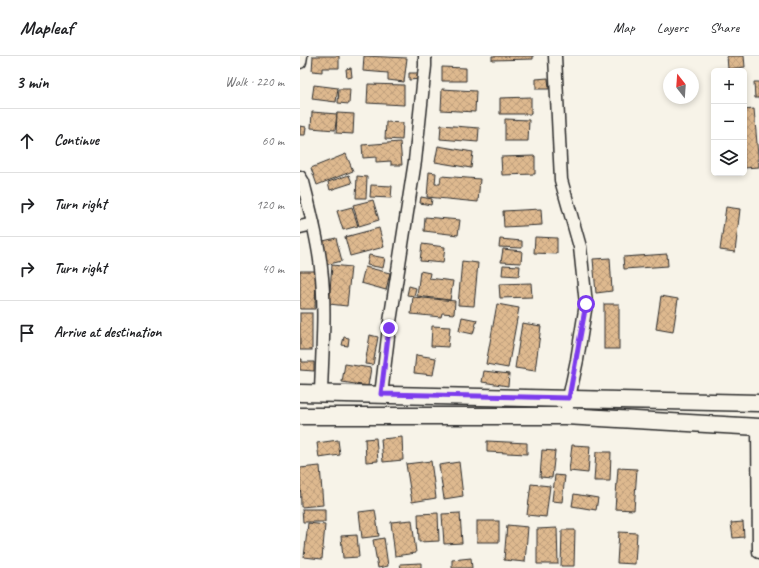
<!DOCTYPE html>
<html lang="en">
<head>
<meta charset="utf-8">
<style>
	:root { --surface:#fff; --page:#f6f6f6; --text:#202124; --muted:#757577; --line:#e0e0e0 }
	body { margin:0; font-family:Caveat,sans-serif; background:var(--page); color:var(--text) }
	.controls { position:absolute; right:12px; top:12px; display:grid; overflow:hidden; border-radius:6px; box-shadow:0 2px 6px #0003 }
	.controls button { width:36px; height:36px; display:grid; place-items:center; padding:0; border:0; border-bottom:1px solid var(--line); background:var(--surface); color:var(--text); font:20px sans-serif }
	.compass { position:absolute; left:363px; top:12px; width:36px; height:36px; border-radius:50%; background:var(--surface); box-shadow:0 2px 6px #0003; rotate:343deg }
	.stop { position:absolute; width:12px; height:12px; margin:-9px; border:3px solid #7c3aed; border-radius:50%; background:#fff }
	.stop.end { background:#7c3aed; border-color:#fff; box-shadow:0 1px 4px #0008 }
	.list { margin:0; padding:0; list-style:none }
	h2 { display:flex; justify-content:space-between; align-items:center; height:52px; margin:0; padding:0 16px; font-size:17px }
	h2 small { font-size:13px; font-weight:400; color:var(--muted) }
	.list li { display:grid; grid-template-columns:26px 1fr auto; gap:12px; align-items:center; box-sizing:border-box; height:64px; padding:0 16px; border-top:1px solid var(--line) }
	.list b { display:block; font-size:15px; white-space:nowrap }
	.list em { font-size:13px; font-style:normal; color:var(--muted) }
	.icon { flex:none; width:22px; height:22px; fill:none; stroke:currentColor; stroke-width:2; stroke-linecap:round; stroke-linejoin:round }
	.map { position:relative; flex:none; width:459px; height:512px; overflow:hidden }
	header { display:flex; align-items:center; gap:24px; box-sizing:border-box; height:56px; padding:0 20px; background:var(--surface); border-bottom:1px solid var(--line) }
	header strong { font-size:19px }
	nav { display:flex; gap:22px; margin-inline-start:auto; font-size:14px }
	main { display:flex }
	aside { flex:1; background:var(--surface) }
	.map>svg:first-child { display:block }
</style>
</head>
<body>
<header>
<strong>Mapleaf</strong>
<nav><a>Map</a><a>Layers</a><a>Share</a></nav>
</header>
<main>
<aside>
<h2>3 min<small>Walk · 220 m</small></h2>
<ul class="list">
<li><svg class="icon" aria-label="ahead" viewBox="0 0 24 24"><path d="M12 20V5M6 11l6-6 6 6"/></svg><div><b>Continue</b></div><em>60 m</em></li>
<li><svg class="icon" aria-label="right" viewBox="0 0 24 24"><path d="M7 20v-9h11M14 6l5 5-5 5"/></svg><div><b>Turn right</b></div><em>120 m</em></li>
<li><svg class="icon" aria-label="right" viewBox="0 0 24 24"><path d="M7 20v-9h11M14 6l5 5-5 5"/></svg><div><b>Turn right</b></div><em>40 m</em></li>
<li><svg class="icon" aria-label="arrive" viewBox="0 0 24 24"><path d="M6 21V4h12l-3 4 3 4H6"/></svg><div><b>Arrive at destination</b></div></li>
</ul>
</aside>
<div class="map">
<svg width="459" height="512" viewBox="0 0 459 512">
	<defs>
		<pattern id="building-cross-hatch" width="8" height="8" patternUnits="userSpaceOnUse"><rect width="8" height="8" fill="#deb98f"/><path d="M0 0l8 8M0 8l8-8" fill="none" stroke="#bf9f7c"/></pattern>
	</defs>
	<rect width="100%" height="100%" fill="#f7f3e8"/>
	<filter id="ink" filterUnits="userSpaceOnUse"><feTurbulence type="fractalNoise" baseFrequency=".025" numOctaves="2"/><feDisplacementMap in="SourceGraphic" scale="8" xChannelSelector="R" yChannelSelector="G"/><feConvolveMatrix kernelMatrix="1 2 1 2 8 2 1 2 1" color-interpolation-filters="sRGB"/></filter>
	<g filter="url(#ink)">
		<!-- building -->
		<g fill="url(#building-cross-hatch)" stroke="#2b2b2b">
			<polygon points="13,0 39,0 39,12 22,12 22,16 12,15"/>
			<polygon points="64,0 107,2 104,26 88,24 88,17 63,15"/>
			<polygon points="192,0 233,0 233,3 192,4"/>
			<polygon points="427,0 444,0 445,11 428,13"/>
			<polygon points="142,11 166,12 166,25 142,25"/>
			<polygon points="51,12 52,21 47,22 46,13"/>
			<polygon points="109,17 120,17 120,23 109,24"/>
			<polygon points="248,22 249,33 236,33 236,23"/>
			<polygon points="454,26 459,26 459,42 455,42"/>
			<polygon points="68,28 104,29 104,49 67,47"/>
			<polygon points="14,29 38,32 36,46 12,43"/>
			<polygon points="39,33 50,33 49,48 38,47"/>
			<polygon points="142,33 176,35 175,56 141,54"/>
			<polygon points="231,41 231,58 200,58 200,42"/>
			<polygon points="454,53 459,111 444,112 444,54"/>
			<polygon points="12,56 37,58 35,74 11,72"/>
			<polygon points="37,57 54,58 53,78 36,77"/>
			<polygon points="205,63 229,64 228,85 205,85"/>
			<polygon points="86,66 103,67 102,84 85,83"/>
			<polygon points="141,69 179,72 178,86 140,83"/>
			<polygon points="0,70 6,71 5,79 0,79"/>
			<polygon points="100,86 102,109 91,109 91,105 76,106 76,101 63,102 62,89"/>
			<polygon points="138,90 173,96 171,112 135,106"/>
			<polygon points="46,98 53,115 17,129 11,112"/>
			<polygon points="235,100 235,118 202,119 201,101"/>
			<polygon points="129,116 136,117 135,128 140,128 141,120 180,123 178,146 127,141"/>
			<polygon points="49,119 52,127 30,134 28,126"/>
			<polygon points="57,120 67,121 66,142 56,142"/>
			<polygon points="71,129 92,130 91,142 70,141"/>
			<polygon points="121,141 132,143 131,149 120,147"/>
			<polygon points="73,144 79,164 59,170 53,149"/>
			<polygon points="52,151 58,170 43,174 37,155"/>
			<polygon points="426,151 440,153 435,196 420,194"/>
			<polygon points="241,153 242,169 204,171 203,155"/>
			<polygon points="125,161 160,164 158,179 124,175"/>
			<polygon points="79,172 84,191 50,200 45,181"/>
			<polygon points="235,181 257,182 257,198 234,197"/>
			<polygon points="36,182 42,205 25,209 19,186"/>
			<polygon points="200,183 222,185 222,192 199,191"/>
			<polygon points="122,188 145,191 143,207 120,205"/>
			<polygon points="203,193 222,195 221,207 201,206"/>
			<polygon points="367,198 368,210 324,213 323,201"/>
			<polygon points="69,199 85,202 83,212 67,209"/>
			<polygon points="310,202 312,235 296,237 293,203"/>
			<polygon points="162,205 178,207 174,250 158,249"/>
			<polygon points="32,209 51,211 47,250 29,248"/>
			<polygon points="203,209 220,210 219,220 202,219"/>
			<polygon points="65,211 90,217 86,234 61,227"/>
			<polygon points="0,215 16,215 15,253 0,253"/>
			<polygon points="120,215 130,217 129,222 153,225 150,244 117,240"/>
			<polygon points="231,227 232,241 200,242 199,228"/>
			<polygon points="109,230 116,232 114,240 107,239"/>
			<polygon points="361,240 378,243 373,276 356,273"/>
			<polygon points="113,241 155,245 154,258 142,257 141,261 111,258"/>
			<polygon points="197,248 219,252 208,312 186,308"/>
			<rect x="304" y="248" width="15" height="45"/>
			<rect x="0" y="257" width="12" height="37"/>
			<polygon points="162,261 177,264 173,278 159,275"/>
			<polygon points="222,267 241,270 235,315 215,312"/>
			<polygon points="132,270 150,271 148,291 131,290"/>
			<polygon points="70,279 78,281 73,309 65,308"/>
			<polygon points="44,281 49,282 48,290 42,289"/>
			<polygon points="116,299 136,302 133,319 114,317"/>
			<polygon points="0,303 2,303 2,306 14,306 14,315 0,314"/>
			<polygon points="45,308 71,312 68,330 42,326"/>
			<polygon points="184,315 209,318 208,330 182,326"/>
			<polygon points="102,381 103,404 83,406 81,383"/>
			<polygon points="76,382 78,405 66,406 65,383"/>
			<polygon points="38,384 40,399 19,402 17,387"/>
			<polygon points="187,385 227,387 227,398 187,396"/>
			<polygon points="272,389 290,390 288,417 269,415"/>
			<polygon points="242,394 255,395 252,422 240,421"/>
			<polygon points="296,396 311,396 310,425 294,425"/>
			<polygon points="131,405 136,442 112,446 106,408"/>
			<polygon points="159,406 163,440 144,443 139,409"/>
			<polygon points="20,410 23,449 1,451 0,412"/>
			<polygon points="318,412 337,413 334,454 315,453"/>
			<polygon points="255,419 265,420 262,446 252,445"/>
			<polygon points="231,428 250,430 246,461 227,459"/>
			<polygon points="274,438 298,442 296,454 272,450"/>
			<polygon points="2,453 25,453 25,466 3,466"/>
			<polygon points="75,454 79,480 62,482 59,456"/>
			<polygon points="138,457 139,485 119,486 118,458"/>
			<polygon points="160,457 162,487 144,488 142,458"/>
			<polygon points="112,464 116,497 95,500 91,466"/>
			<rect x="177" y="465" width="22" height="21"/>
			<polygon points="443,466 444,481 433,482 431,467"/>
			<polygon points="8,467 25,469 22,503 4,501"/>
			<polygon points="207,469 228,471 225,506 204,504"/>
			<polygon points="257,472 258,508 237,508 237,473"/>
			<polygon points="262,474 275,474 274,510 261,510"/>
			<polygon points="319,476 337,477 335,508 317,507"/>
			<polygon points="57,479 59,501 43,502 41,480"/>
			<polygon points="84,482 88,510 78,512 73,484"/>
			<polygon points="171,502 172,512 152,512 152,504"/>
			<polygon points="121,507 121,512 101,512 100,508"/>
		</g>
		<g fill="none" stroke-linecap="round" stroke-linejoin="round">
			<!-- minor casing -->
			<g stroke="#2b2b2b" stroke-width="15">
				<g id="minor">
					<polyline points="255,0 261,124 280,191 286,248 277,304 267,351"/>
					<polyline points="0,6 1,0"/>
					<path d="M0,121l3,5c7,28 15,57 18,86 5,41 1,84 0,125"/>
					<polyline points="0,171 13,168"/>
					<polyline points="81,339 89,272 115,105 125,10 125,0"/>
					<polyline points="458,371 459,496"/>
				</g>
			</g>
			<!-- major casing -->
			<g stroke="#2b2b2b" stroke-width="19">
				<g id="major">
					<polyline points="0,337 459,347"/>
					<polyline points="0,360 265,360 459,371"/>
				</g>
			</g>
			<!-- minor -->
			<use href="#minor" stroke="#f7f3e8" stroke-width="12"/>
			<!-- major -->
			<use href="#major" stroke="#f7f3e8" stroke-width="16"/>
		</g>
	</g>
	<g fill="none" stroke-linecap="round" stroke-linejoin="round" filter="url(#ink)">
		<!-- route -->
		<polyline stroke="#7c3aed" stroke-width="5" points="89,272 81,338 269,342 286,248"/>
	</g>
</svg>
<div class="controls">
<button>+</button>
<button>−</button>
<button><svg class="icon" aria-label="layers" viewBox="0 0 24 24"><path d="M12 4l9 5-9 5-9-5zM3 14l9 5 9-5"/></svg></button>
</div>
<svg class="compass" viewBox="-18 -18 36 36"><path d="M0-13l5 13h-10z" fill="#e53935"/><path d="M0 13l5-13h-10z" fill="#757577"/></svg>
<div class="stop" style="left:286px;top:248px"></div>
<div class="stop end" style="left:89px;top:272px"></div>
</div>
</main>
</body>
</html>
